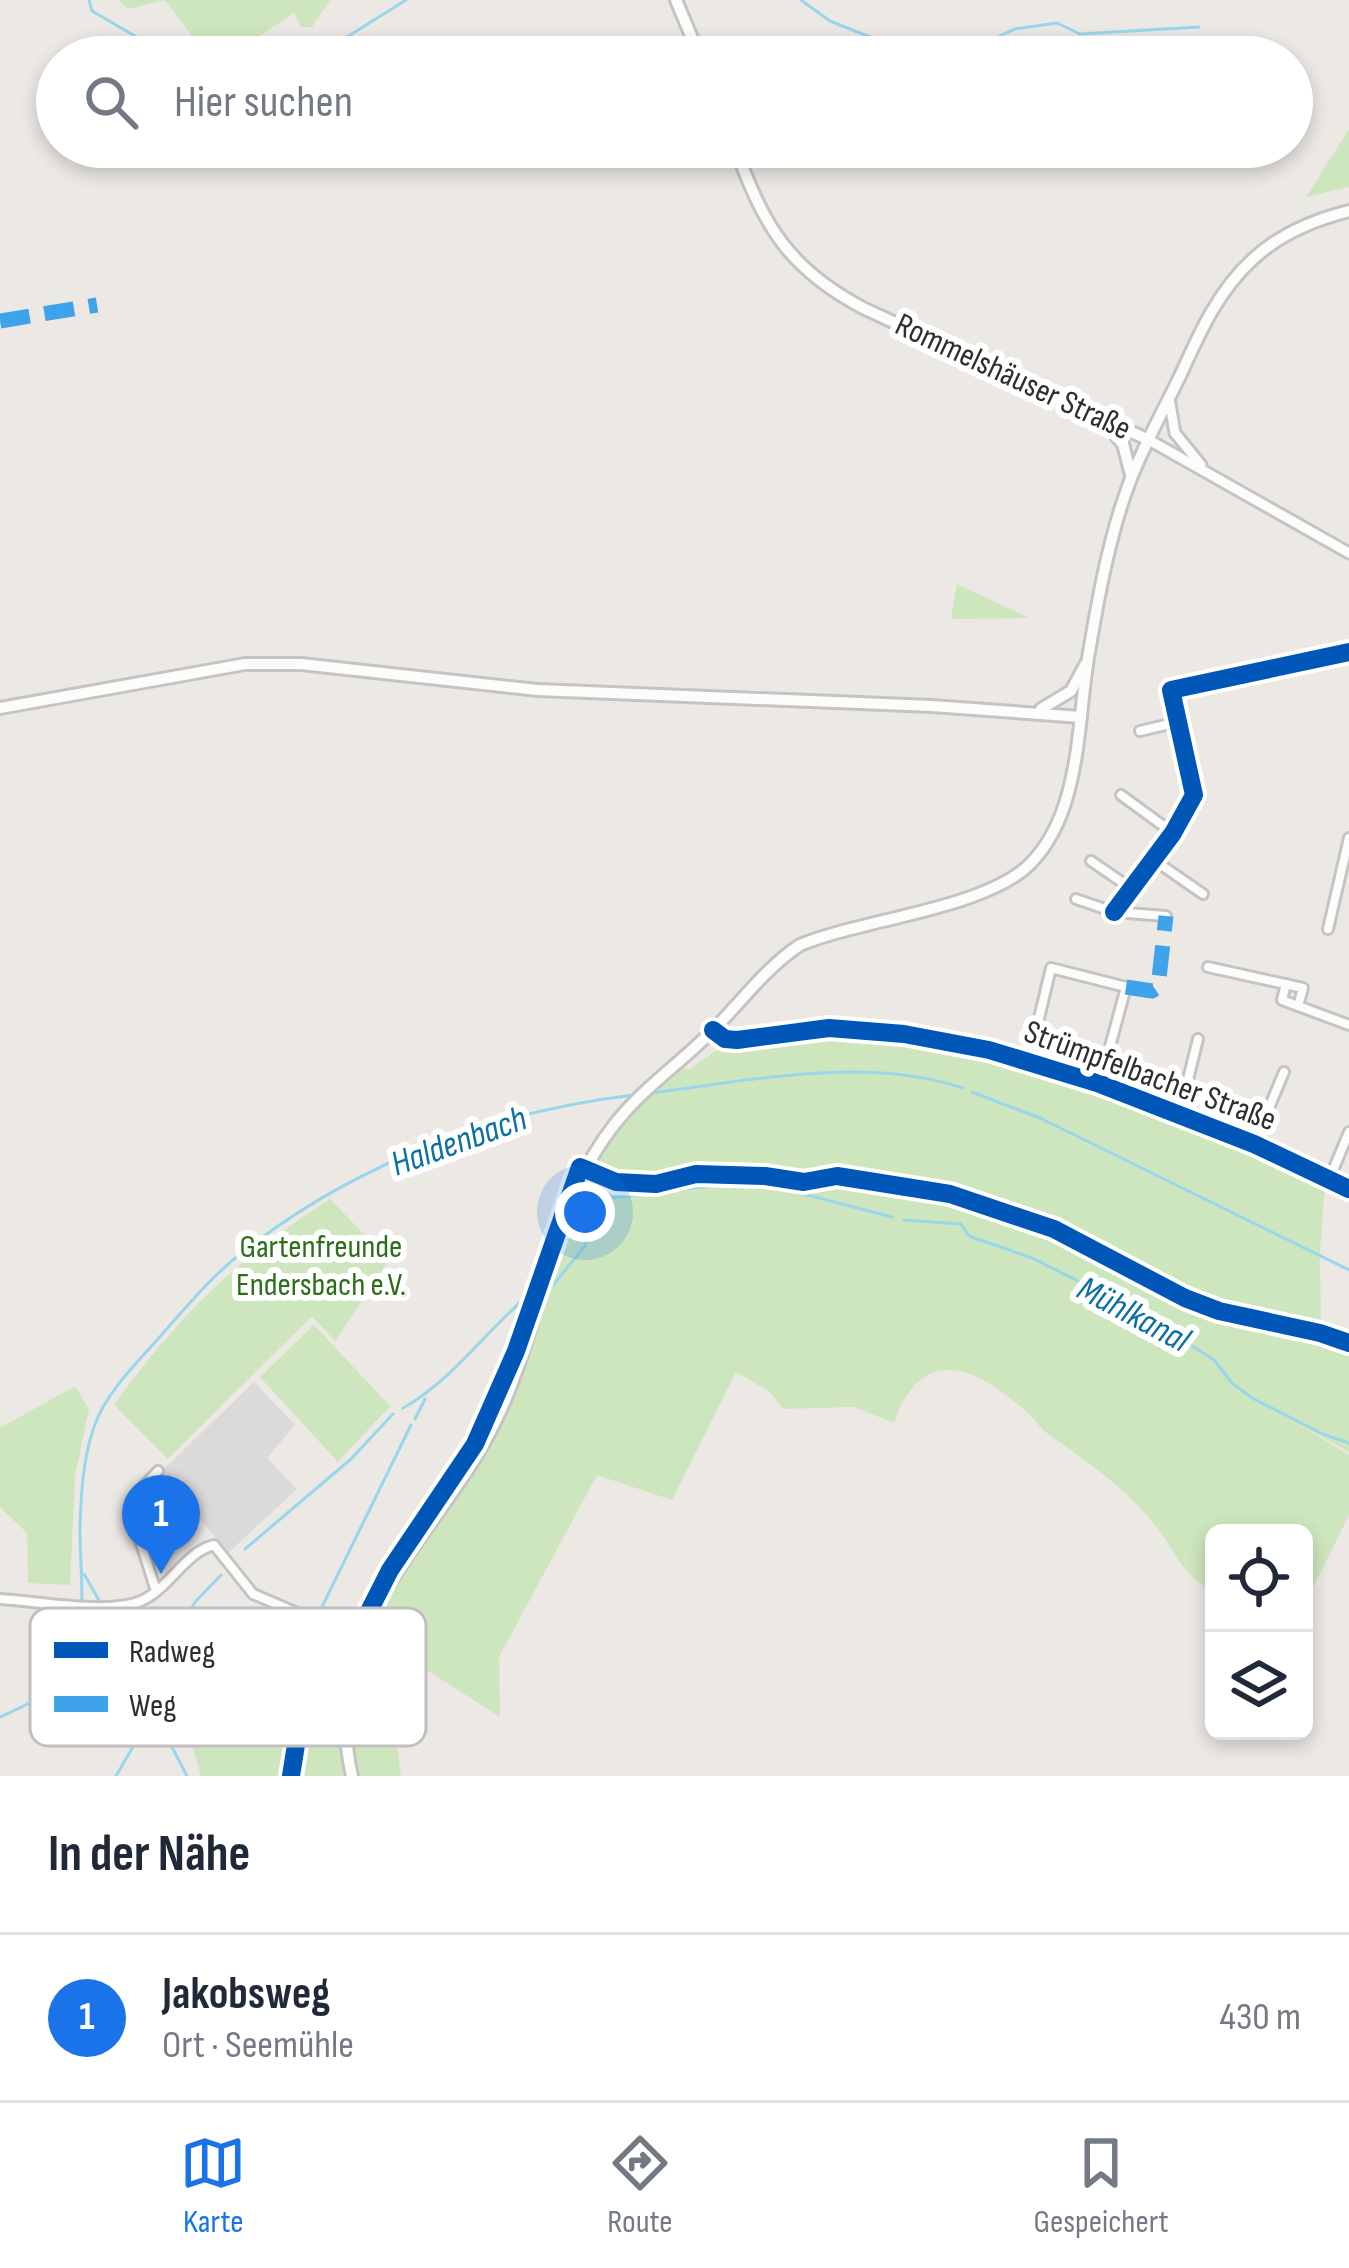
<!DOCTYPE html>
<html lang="de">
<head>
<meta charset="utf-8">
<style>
	:root { --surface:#fff; --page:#f2f2f3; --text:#1f2937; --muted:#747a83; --line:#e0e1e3; --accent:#1a73e8 }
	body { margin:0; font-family:"Sofia Sans Condensed",sans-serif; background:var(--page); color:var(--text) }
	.controls { position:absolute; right:36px; bottom:36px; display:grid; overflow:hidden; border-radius:18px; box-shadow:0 6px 18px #0003 }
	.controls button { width:108px; height:108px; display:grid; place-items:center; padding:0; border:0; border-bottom:3px solid var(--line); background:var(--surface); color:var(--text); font:60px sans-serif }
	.you { position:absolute; left:585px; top:1212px; width:42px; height:42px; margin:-30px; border:9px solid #fff; border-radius:50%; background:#1a73e8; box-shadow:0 0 0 18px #1a73e833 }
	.badge { display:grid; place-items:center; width:78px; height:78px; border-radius:50%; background:var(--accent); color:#fff; font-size:39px; font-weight:700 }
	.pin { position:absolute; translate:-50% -99px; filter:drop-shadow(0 3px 6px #0008) }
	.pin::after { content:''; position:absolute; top:63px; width:42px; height:36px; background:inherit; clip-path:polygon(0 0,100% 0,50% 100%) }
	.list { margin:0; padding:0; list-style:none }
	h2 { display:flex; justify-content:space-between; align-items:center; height:156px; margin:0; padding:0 48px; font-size:51px }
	h2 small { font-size:39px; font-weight:400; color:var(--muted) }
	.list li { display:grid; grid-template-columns:78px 1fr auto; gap:36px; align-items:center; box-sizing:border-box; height:168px; padding:0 48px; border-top:3px solid var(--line) }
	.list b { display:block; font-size:45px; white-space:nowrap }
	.list p { margin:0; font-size:39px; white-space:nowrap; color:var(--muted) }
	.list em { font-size:39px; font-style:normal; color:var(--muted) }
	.icon { flex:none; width:66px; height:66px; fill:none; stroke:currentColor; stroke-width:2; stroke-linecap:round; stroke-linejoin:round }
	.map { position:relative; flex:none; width:1349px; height:1776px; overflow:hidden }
	.search { position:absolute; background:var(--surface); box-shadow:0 6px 18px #0003; left:36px; right:36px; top:36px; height:132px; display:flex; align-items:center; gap:30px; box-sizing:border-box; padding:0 42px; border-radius:66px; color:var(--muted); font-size:45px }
	.sheet { height:324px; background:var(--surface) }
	nav { display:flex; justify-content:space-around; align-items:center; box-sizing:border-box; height:168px; border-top:3px solid var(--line); background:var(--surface); font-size:33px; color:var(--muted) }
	nav a { display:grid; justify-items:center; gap:6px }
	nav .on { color:var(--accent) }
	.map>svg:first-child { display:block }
</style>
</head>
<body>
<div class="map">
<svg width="1349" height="1776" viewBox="0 0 1349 1776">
	<rect width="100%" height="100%" fill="#ece8e4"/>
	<!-- industrial -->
	<polygon fill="#dcd9db" points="254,1382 295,1425 267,1458 297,1489 228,1553 161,1472"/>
	<!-- green -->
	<g fill="#cee6be">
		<polygon points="118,0 330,0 312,27 301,27 294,13 246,45 229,39 202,49 165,0 128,9"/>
		<polygon points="1349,129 1349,187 1306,197"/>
		<polygon points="957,584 1029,618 951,619"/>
		<path d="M831,1031c24,2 49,3 74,6 147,18 285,90 420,147l-5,67 1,84 -10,16 12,-16 26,11v106l-51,-28 51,31v60l-45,91v-73h-90v59c-36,-20 -36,-39 -60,-68 -29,-37 -68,-63 -106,-90 -8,-6 -12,-13 -19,-20 -51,-46 -106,-74 -135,9l-40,-16 -71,2 -13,-17 -34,-20 -64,128 -75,-25 -98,182 1,60 -128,-82 11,-35 119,-182 70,-212 16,-33 26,-45 64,-61 12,2 34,-24z"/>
		<path d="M330,1199l59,61 -54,81 -23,-25 -144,143 -54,-54c66,-91 121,-145 216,-206z"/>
		<polygon points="314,1325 390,1406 338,1462 260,1377"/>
		<polygon points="75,1386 89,1409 75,1476 70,1585 28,1583 27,1533 0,1507 0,1428"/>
		<polygon points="326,1628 352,1650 339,1714 343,1776 302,1776 318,1657 316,1638"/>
		<polygon points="363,1660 394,1722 401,1776 357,1776 350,1710"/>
		<polygon points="197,1708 296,1720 286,1776 201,1776 193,1749"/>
	</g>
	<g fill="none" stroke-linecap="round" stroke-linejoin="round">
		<!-- stream -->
		<g stroke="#99d6ec" stroke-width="3">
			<polyline points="89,0 92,11 171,57"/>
			<polyline points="801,0 830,21 920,57"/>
			<polyline points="315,57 406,0"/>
			<polyline points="954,57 1015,29 1057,23 1080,34 1199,27"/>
			<polyline points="972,1092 1040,1118 1349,1270"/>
			<path d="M650,1093c101,-12 214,-38 313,-5"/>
			<polyline points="904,1220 961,1224 969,1236 1032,1258 1140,1312 1214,1360 1232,1383 1252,1398 1323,1434 1349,1443"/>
			<polyline points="554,1284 585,1246 599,1205 609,1198 735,1183 792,1191 892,1217"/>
			<path d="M403,1408c50,-28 83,-78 127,-114"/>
			<polyline points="415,1419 425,1399"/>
			<polyline points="245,1549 351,1459 393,1414"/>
			<polyline points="84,1574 100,1602"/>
			<polyline points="105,1610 150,1706"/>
			<polyline points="318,1615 411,1425"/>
			<path d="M0,1717c20,-9 39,-17 55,-32 39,-40 24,-109 25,-159 1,-32 3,-68 14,-99 11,-33 41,-62 64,-88 28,-32 56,-66 90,-91 111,-86 248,-137 386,-153"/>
			<polyline points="157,1718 187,1776"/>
			<polyline points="116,1776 162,1697 174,1641 195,1602 221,1575"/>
			<polyline points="294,1776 310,1665"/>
		</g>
		<!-- minor casing -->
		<g stroke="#c5c4c5" stroke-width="14">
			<g id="minor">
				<polyline points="1140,731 1178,722"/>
				<polyline points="1121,795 1173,833"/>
				<polyline points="1154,860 1203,894"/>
				<polyline points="1091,861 1132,889"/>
				<polyline points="1076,899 1114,912 1166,916"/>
				<polyline points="1114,912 1173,833 1194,795 1171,690 1349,652"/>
				<polyline points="1328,929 1349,838"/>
				<polyline points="1208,967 1303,988 1299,1003"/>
				<polyline points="1286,984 1282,1000 1349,1025"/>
				<polyline points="713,1030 725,1039 737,1040 829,1028 904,1034 989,1050 1100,1084 1254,1144 1349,1189"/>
				<polyline points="1029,1060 1051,968 1126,987 1100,1084"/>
				<polyline points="1179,1116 1198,1039"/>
				<polyline points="1254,1144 1284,1072"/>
				<polyline points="1329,1180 1349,1132"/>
				<polyline points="156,1591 132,1515 132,1499 158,1471"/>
				<path d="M0,1599c37,2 108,16 141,2 28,-12 44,-49 73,-56l39,49 63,27 44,25"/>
			</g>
		</g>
		<!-- tertiary casing -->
		<g stroke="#c5c4c5" stroke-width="15">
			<g id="tertiary">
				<polyline points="1169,398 1175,433 1201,465"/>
				<polyline points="1149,440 1349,553"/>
			</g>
		</g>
		<!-- secondary casing -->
		<g stroke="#c5c4c5" stroke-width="16">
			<g id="secondary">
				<polyline points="676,0 700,57"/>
				<path d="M735,147c29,79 53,122 130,162l284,131"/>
				<polyline points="1102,419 1123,444 1131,475"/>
				<polyline points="0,708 245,664 301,664 538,690 932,706 1081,717"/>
				<polyline points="1041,709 1071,691 1085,665"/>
				<path d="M352,1776c-10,-42 -7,-84 6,-126 30,-89 101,-150 140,-234 44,-92 50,-204 113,-287 27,-37 66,-63 98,-95 31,-30 55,-65 91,-89 62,-26 185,-36 230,-81 51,-51 47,-139 58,-206 10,-59 21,-122 42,-177 14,-36 34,-72 51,-107 19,-42 37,-83 72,-115 27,-25 60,-39 96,-48"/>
			</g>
		</g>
		<!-- minor -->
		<use href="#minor" stroke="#fcfcfb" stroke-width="8"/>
		<!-- tertiary -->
		<use href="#tertiary" stroke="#fcfcfb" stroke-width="9"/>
		<!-- secondary -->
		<use href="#secondary" stroke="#fcfcfb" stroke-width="10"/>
		<!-- quiet -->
		<g stroke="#3ea3eb" stroke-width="15" stroke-dasharray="30 15" stroke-linecap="butt">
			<polyline points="0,321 97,305"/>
			<polyline points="1126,987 1152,991 1158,987 1166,916"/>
		</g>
		<!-- cycleway casing -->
		<g stroke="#fff" stroke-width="26">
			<g id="cycleway">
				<polyline points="1114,912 1173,833 1194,795 1171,690 1349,652"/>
				<polyline points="713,1030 725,1039 737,1040 829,1028 904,1034 989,1050 1100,1084 1254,1144 1349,1189"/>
				<polyline points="291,1776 316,1621 346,1637 362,1625 390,1570 475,1444 516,1351 580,1167 616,1182 656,1184 696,1174 765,1176 804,1182 837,1176 950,1194 1054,1229 1185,1298 1219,1311 1320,1333 1349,1343"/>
			</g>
		</g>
		<!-- cycleway -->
		<use href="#cycleway" stroke="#0057b8" stroke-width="18"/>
	</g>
	<g text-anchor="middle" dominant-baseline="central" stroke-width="12" stroke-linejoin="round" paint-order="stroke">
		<!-- street labels -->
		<g font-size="33" fill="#2e2e2e" stroke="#fff">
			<text transform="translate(1013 377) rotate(25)">Rommelshäuser Straße</text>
			<text transform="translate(1150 1076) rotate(20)">Strümpfelbacher Straße</text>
		</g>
		<!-- park labels -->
		<g font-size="33" fill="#2c6e1b" stroke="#fff">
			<text x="321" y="1247">Gartenfreunde<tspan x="321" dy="38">Endersbach e.V.</tspan></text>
		</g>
		<!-- water labels -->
		<g font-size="36" font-style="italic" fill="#0d6fa3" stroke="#fff">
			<text transform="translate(459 1142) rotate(-20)">Haldenbach</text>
			<text transform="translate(1133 1315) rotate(28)">Mühlkanal</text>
		</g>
	</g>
	<!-- legend -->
	<rect x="30" y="1608" width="396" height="138" rx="18" fill="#fff" stroke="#c0c0c0" stroke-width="3"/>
	<rect x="54" y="1642" width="54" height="16" fill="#0057b8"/>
	<rect x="54" y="1696" width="54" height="16" fill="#3ea3eb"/>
	<g font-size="33" fill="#2e2e2e">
		<text x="129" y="1662">Radweg</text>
		<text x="129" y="1716">Weg</text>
	</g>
</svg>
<div class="controls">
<button><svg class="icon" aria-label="locate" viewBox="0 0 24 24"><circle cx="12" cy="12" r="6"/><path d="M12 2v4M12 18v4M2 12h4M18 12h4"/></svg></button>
<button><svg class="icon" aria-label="layers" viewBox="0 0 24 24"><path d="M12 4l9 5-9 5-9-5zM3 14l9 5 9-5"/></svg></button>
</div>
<div class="you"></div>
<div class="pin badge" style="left:161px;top:1574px">1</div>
<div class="search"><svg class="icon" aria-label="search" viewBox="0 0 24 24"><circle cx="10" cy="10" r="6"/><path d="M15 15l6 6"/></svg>Hier suchen</div>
</div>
<section class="sheet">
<h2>In der Nähe<small></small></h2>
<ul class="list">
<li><span class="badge">1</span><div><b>Jakobsweg</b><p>Ort · Seemühle</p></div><em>430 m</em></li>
</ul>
</section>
<nav>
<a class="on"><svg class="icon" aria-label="map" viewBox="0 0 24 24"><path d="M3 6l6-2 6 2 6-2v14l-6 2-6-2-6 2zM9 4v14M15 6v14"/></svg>Karte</a>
<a><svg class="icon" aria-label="directions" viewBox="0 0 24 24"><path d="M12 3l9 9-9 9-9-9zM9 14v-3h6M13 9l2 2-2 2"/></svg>Route</a>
<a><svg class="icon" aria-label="saved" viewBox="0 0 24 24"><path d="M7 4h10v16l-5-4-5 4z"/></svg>Gespeichert</a>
</nav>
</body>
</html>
